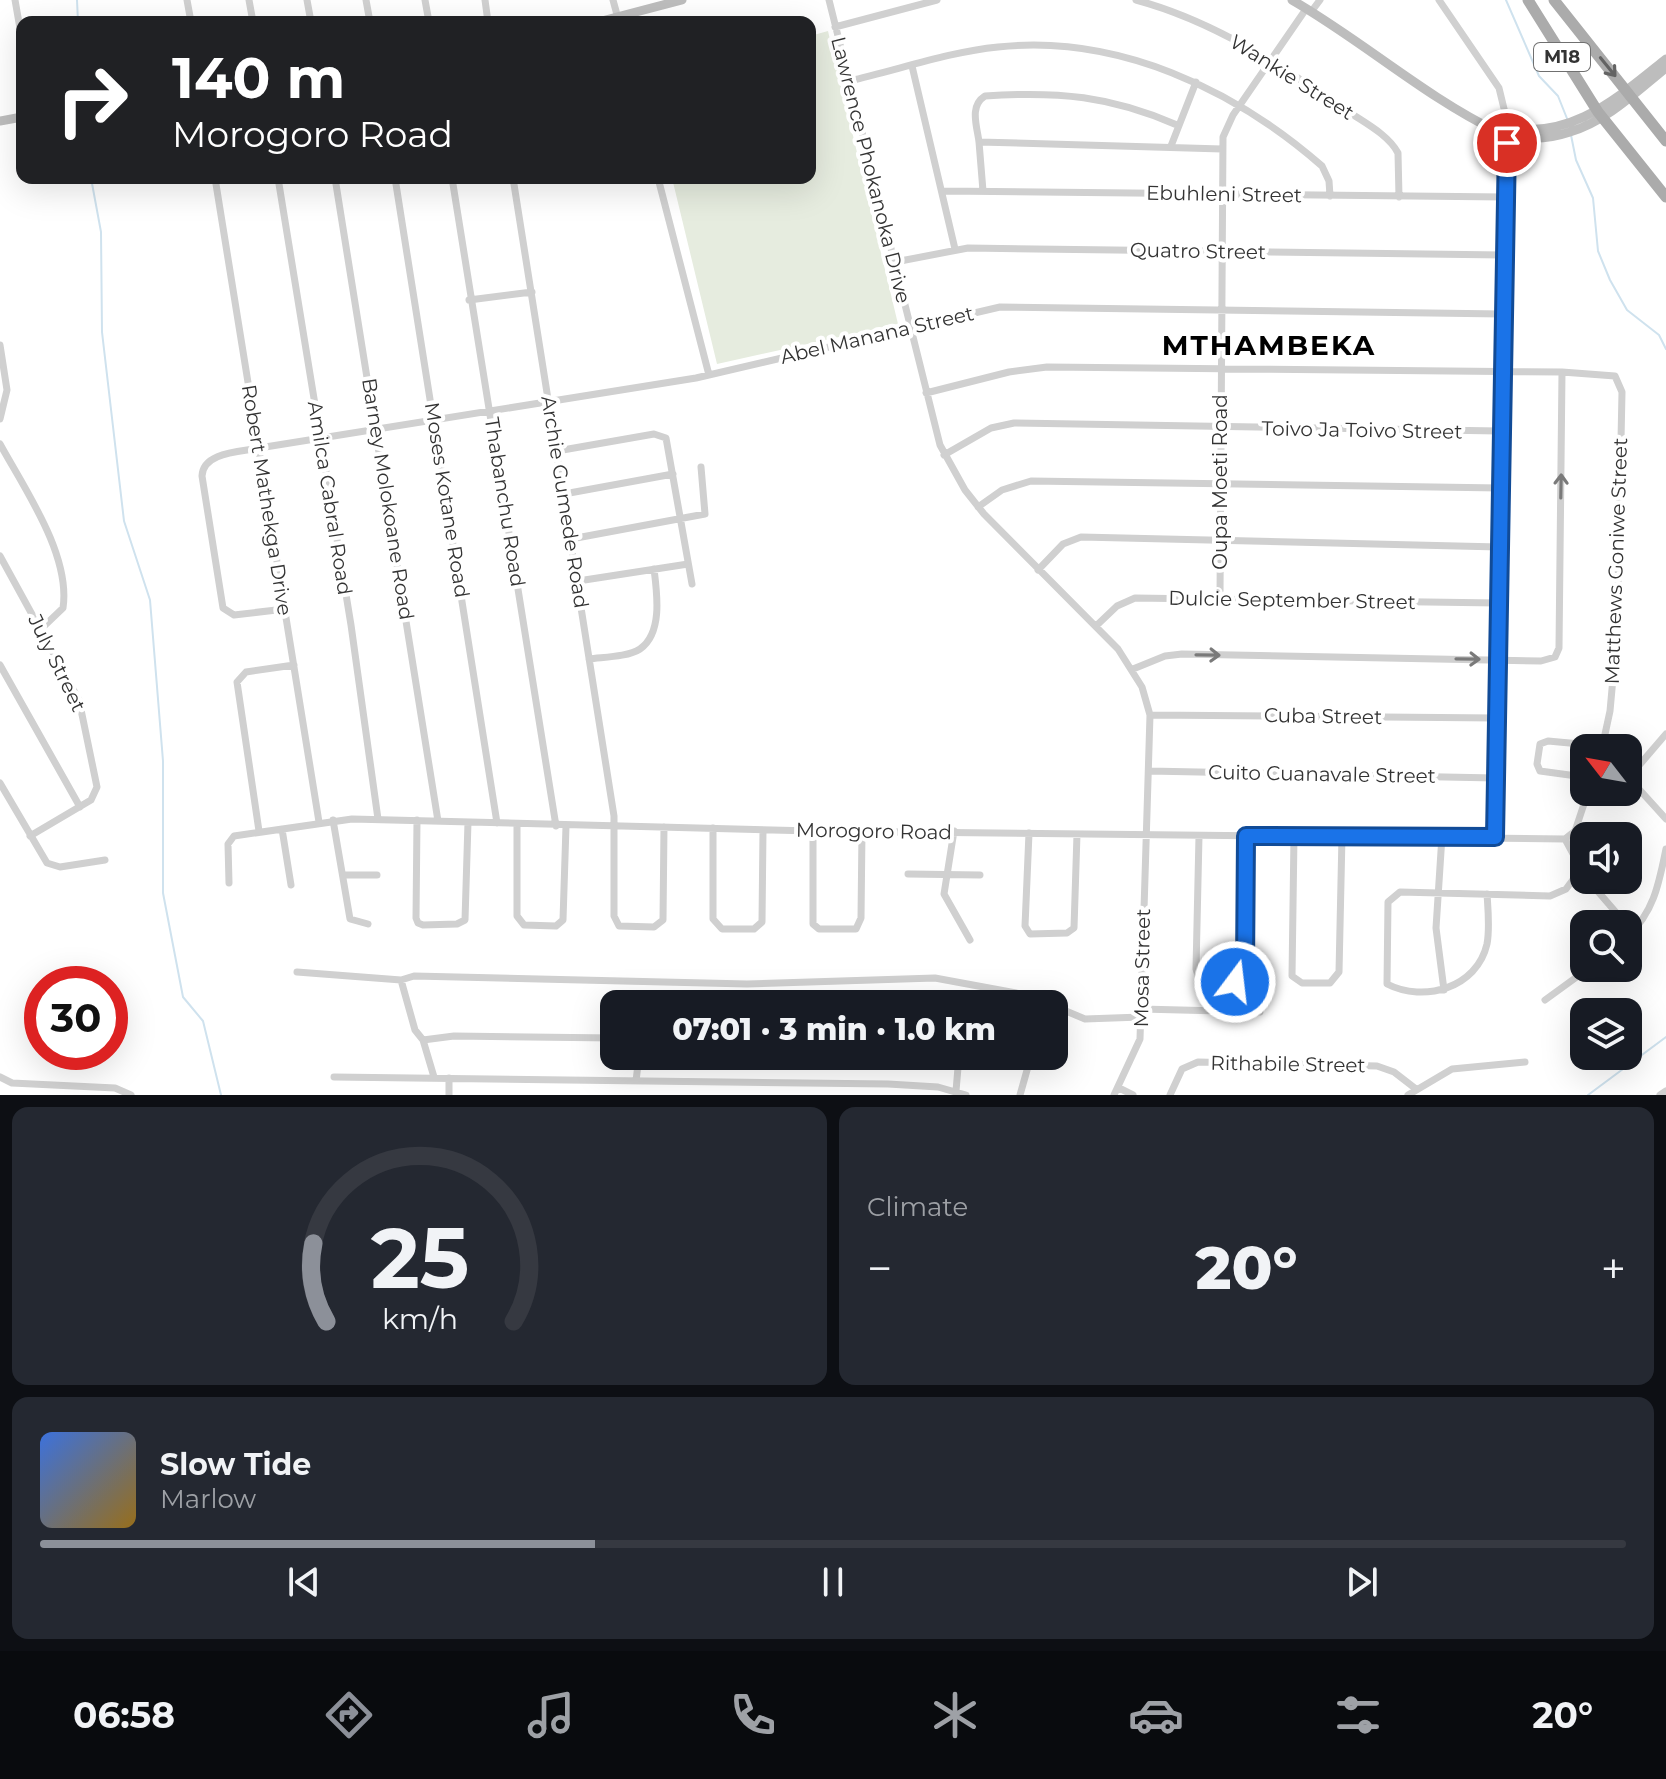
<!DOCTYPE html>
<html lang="en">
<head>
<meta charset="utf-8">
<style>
  :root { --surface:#171b24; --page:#242831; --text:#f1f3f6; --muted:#9ea1a6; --line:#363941; --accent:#8c9099 }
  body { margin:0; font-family:Montserrat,sans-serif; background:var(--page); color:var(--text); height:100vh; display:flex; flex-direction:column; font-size:30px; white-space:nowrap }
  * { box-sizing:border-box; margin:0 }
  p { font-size:26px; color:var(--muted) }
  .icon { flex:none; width:44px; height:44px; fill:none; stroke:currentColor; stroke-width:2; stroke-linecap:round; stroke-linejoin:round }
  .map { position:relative; height:1095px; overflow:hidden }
  .drawer { display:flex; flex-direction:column; gap:12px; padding:12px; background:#0d0f14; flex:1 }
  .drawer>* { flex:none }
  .hud { position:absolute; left:16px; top:16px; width:800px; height:168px; border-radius:16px; box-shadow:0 8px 32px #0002; background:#202124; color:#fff; overflow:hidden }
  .needle { width:52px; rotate:301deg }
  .fabs { position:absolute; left:1570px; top:734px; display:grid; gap:16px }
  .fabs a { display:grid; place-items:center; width:72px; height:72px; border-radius:16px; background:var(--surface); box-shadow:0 8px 32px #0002; font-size:40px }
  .speed { position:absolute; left:24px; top:966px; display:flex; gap:16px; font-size:40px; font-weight:700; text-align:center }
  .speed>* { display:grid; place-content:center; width:104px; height:104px; border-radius:50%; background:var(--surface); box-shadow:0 8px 32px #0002; line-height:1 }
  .speed .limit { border:12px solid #d22; background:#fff; color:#111 }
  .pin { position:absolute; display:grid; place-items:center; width:68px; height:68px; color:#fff; margin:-34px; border:4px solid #fff; border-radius:50%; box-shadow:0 2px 8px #0007 }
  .me { position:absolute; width:88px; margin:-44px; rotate:15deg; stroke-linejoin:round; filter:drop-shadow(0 0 6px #0008) }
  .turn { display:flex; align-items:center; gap:28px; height:168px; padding:0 24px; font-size:36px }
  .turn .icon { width:104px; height:104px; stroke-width:2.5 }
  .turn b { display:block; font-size:56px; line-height:68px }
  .big { font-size:60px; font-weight:800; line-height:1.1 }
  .drawer .card { flex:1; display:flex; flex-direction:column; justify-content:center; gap:12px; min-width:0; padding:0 28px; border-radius:16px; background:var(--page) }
  .drawer .dial { align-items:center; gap:0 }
  .dial svg { height:208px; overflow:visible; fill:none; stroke:var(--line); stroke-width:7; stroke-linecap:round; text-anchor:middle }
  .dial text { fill:var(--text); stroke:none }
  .song { display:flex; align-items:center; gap:24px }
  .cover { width:96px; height:96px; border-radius:12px; background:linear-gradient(135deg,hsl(220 70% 55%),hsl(40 70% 35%)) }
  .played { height:8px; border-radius:4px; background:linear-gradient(90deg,var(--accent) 35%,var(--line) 35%) }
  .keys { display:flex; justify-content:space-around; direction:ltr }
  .heat { display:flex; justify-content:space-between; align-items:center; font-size:44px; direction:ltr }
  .drawer .tiles { flex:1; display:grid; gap:12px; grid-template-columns:1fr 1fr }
  .card:last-child { grid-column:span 2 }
  .trip { position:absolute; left:600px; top:990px; width:468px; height:80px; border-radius:16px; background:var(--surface); box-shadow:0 8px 32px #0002; font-weight:800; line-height:80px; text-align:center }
  .tabs { display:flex; height:128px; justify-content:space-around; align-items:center; background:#090b0e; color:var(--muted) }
  .tabs .icon { width:56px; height:56px }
  .tabs .on { color:var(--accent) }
  .tabs b { font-size:36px; color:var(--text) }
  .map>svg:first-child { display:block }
  .pitch { fill:#e6ecdf }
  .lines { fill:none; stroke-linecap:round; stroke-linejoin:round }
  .stream { stroke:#cfe2ee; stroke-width:2 }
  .street { stroke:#d0d0d0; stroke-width:7 }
  .secondary { stroke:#bdbdbd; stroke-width:9 }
  .primary { stroke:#ababab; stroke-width:11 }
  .oneway { stroke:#636363 }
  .oneway2 { stroke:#7a7a7a }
  .route-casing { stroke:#114b97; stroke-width:20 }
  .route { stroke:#1a73e8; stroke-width:14 }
  .labels { text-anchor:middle; stroke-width:8; stroke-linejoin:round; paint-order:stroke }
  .shield { fill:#fff; stroke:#707070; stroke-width:2 }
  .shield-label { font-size:18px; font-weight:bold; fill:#333 }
  .street-label { font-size:20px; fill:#333; stroke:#fff }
  .district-label { font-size:28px; font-weight:bold; letter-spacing:2px; fill:#000; stroke:#fff }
</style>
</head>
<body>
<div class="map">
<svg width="1666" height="1095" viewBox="0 0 1666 1095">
  <rect width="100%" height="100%" fill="#fff"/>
  <!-- pitch -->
  <path class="pitch" d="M828 31 898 324 717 364 672 178H810V36Z"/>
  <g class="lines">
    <!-- stream -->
    <path class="stream" d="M77 0 78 22
      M1506 0 1539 76 1558 96 1568 121
      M1571 135 1576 160 1593 198 1598 251 1610 280 1627 310 1659 335 1666 349
      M91 178 101 232 102 332 124 521 150 600 163 761V893L183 997 203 1021 221 1095
      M1588 1095 1666 1037"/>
    <!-- street -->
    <path class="street" d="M15 0 22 40
      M187 0 191 22
      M249 0 253 22
      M307 0 311 22
      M366 0 370 22
      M425 0 429 22
      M485 0 488 22
      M613 0 619 22
      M829 0 940 445 965 490 984 514 1118 649 1142 687 1150 715 1140 1039 1114 1095
      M1136 0C1214 21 1280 65 1346 110 1363 122 1388 134 1398 153L1399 197
      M1439 0 1499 88 1507 121 1495 837
      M1311 12 1320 0
      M835 27 937 0
      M912 66 955 249
      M849 81C898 70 948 52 998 47 1117 34 1234 89 1322 166L1329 181 1330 196
      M979 142C977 126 969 106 985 96 1058 91 1111 96 1177 125
      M1171 146 1196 82
      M215 178 319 822
      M278 178 351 625 378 819
      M335 178 438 821
      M395 178 497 823
      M452 178 556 826
      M513 178 614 816V916L619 926 654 927 663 920 664 827
      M658 178 709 375
      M943 191 1504 197
      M983 191 979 142 1222 149
      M895 262 968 248 1503 255
      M469 300 532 292
      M0 345 7 390 0 419
      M926 393 1009 372 1047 367 1562 372 1615 376 1622 392 1617 634 1610 711 1602 748
      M0 444C24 488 71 555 63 608L41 629
      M557 451 654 434 666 438 692 584
      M944 455 991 428 1014 423 1499 431
      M564 494 673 474
      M978 507 1002 490 1031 481 1500 488
      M571 539 705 514 701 467
      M0 556 79 700 97 787 91 800 30 836
      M1038 570 1063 544 1081 537 1499 547
      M578 581 688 564
      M1220 597 1223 137 1233 115 1306 9
      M285 609 234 615 223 608 202 476C203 452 240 452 259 448L696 378 1000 307 1502 314
      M1096 626 1117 606 1135 598 1497 603
      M589 659C603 657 628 657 640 649 663 633 657 593 654 569
      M0 665 80 807
      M1133 669 1165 656 1182 654 1541 661 1555 657 1559 648 1562 372
      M1150 715 1496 718
      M1149 771 1495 778
      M1584 777 1540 771 1537 764 1540 744 1548 741 1602 746
      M1628 777 1666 819
      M1629 777 1666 734
      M0 783 47 863 60 867 105 860
      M333 820 350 919 368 924
      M417 820 416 918 418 923 423 925 457 924 465 920 468 822
      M517 825V916L524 925 556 926 563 920 566 826
      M713 828V919L722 929H754L762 922 763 830
      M282 829 291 885
      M259 831 237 682 246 672 294 665
      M813 831V924L819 929H856L861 918 862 831
      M954 831 944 894 970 940
      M1029 833 1025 926 1030 934 1067 933 1074 928 1077 834
      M1199 836 1196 969 1199 979C1210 985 1233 985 1243 977L1246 836
      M1294 836 1292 976 1302 983H1330L1339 972 1342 836
      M1442 836 1436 928 1444 990
      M1565 839 1575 831 1588 792
      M1565 839 1584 874
      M908 874 980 875
      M343 875H377
      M1588 880 1626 924
      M229 883 228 844 234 836 352 819 813 831 1565 839
      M1487 894C1488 910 1490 928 1487 944 1477 988 1424 1003 1387 984L1388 902 1400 892 1550 896 1566 889 1581 869
      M1628 936C1654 912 1659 883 1666 849
      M297 972 401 980 414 976 747 984 935 978 1027 995 1051 1004
      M401 980 415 1030 423 1040
      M1545 1000 1589 968
      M1054 1006 1085 1019 1141 1017
      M1141 1009 1260 1012
      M0 1077 12 1083 115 1088 131 1095
      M334 1077 888 1084 938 1087 966 1095
      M434 1077 423 1040 454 1036 614 1038
      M636 1081 639 1056
      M1119 1088 1133 1095
      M956 1091 959 1056
      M449 1095V1078
      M1020 1095 1031 1056
      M1170 1095 1182 1069 1198 1062 1377 1066 1394 1072 1416 1089
      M1408 1095 1452 1069 1525 1062
      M1660 1095 1666 1091"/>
    <!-- secondary -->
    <path class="secondary" d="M1292 0C1363 41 1424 96 1498 132 1518 142 1549 139 1570 132 1607 121 1636 92 1666 68
      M598 22 682 0
      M0 121 22 117
      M1499 126C1568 143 1616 99 1666 59"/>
    <!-- primary -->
    <path class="primary" d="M1528 0 1598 112 1666 197
      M1554 0 1666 141"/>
  </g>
  <!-- one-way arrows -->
  <defs><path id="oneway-shaft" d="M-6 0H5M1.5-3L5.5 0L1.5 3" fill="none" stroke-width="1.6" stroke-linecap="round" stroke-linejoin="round" transform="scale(2)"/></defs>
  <use class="oneway" href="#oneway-shaft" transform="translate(1608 67) rotate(51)"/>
  <g class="oneway2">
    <use href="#oneway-shaft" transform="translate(1561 486) rotate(-89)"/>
    <use href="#oneway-shaft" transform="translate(1208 655) rotate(1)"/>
    <use href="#oneway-shaft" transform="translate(1468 659) rotate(1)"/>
  </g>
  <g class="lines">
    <!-- route casing -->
    <g class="route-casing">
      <path id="route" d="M1235 982 1243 977 1245 968 1246 836 1495 837 1507 143"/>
    </g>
    <!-- route -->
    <use href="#route" class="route"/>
  </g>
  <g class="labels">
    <!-- shield labels -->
    <rect class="shield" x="1534" y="43" width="56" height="28" rx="6"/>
    <g class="shield-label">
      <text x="1562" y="63">M18</text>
    </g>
    <!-- street labels -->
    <g class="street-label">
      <text transform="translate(1292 77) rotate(32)" y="7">Wankie Street</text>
      <text transform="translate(871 170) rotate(76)" y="7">Lawrence Phokanoka Drive</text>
      <text transform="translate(1224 194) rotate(1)" y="7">Ebuhleni Street</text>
      <text transform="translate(1198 251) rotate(1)" y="7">Quatro Street</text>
      <text transform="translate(877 335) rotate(-13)" y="7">Abel Manana Street</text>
      <text transform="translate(1362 430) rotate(1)" y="7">Toivo Ja Toivo Street</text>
      <text transform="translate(1220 482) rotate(-90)" y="7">Oupa Moeti Road</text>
      <text transform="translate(330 498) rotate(81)" y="7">Amilca Cabral Road</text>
      <text transform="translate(388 499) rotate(81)" y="7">Barney Molokoane Road</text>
      <text transform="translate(267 500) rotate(81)" y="7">Robert Mathekga Drive</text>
      <text transform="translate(447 500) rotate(81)" y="7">Moses Kotane Road</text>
      <text transform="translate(505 502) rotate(81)" y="7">Thabanchu Road</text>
      <text transform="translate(565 502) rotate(81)" y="7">Archie Gumede Road</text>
      <text transform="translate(1616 561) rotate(-88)" y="7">Matthews Goniwe Street</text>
      <text transform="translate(1292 600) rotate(1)" y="7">Dulcie September Street</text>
      <text transform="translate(57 663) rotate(64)" y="7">July Street</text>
      <text transform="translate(1323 716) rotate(1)" y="7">Cuba Street</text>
      <text transform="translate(1322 774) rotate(1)" y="7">Cuito Cuanavale Street</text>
      <text transform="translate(874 831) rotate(1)" y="7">Morogoro Road</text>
      <text transform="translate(1142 968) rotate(-89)" y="7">Mosa Street</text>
      <text transform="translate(1288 1064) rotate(1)" y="7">Rithabile Street</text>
    </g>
    <!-- district labels -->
    <g class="district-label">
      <text x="1269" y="355">MTHAMBEKA</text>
    </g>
  </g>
</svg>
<div class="fabs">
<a><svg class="needle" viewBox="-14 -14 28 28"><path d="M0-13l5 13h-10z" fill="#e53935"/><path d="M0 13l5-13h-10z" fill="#9ea1a6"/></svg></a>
<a><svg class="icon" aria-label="sound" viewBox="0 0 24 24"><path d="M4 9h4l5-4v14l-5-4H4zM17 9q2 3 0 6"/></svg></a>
<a><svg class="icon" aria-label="search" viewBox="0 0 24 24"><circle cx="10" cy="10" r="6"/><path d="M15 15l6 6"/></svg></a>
<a><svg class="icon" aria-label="layers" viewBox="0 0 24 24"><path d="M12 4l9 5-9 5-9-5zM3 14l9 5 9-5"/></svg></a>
</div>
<div class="speed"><div class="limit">30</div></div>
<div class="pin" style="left:1507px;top:143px;background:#d93025"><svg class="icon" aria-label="arrive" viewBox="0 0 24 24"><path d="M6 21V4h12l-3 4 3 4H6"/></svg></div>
<svg class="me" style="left:1235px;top:982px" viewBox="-20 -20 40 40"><circle r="17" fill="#1a73e8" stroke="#fff" stroke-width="3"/><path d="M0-11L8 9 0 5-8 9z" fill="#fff"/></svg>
<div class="trip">07:01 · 3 min · 1.0 km</div>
<div class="hud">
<div class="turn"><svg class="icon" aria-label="right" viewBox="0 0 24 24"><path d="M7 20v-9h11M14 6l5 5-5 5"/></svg><div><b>140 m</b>Morogoro Road</div></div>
</div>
</div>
<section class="drawer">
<div class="tiles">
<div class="card dial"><svg viewBox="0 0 100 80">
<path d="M14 69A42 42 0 1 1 86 69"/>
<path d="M14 69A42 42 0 0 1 9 39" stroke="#8c9099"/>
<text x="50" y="56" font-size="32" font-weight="700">25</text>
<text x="50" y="72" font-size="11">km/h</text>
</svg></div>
<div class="card"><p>Climate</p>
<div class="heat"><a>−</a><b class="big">20°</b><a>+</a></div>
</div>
<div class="card">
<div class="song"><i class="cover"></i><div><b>Slow Tide</b><p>Marlow</p></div></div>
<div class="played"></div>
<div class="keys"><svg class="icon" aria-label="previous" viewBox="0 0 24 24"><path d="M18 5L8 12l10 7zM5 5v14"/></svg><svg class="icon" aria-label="pause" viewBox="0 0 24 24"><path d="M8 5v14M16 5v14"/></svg><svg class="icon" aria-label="next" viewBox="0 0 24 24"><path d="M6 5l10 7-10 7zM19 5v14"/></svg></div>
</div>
</div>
</section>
<nav class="tabs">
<b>06:58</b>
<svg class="icon on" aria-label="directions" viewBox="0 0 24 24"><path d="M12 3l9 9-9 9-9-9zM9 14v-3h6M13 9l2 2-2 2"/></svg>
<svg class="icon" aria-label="music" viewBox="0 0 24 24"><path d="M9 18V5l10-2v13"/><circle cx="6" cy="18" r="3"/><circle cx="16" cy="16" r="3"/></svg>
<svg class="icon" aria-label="phone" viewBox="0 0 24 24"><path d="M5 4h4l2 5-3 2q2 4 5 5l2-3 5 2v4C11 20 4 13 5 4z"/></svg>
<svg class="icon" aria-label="climate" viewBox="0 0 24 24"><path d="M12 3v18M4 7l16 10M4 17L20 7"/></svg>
<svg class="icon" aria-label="car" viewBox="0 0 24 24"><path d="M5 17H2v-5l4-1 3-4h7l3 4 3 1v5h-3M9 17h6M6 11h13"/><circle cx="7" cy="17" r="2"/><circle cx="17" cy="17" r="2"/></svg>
<svg class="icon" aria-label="filters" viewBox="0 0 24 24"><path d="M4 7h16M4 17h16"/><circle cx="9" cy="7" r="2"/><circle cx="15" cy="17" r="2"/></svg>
<b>20°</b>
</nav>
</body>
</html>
